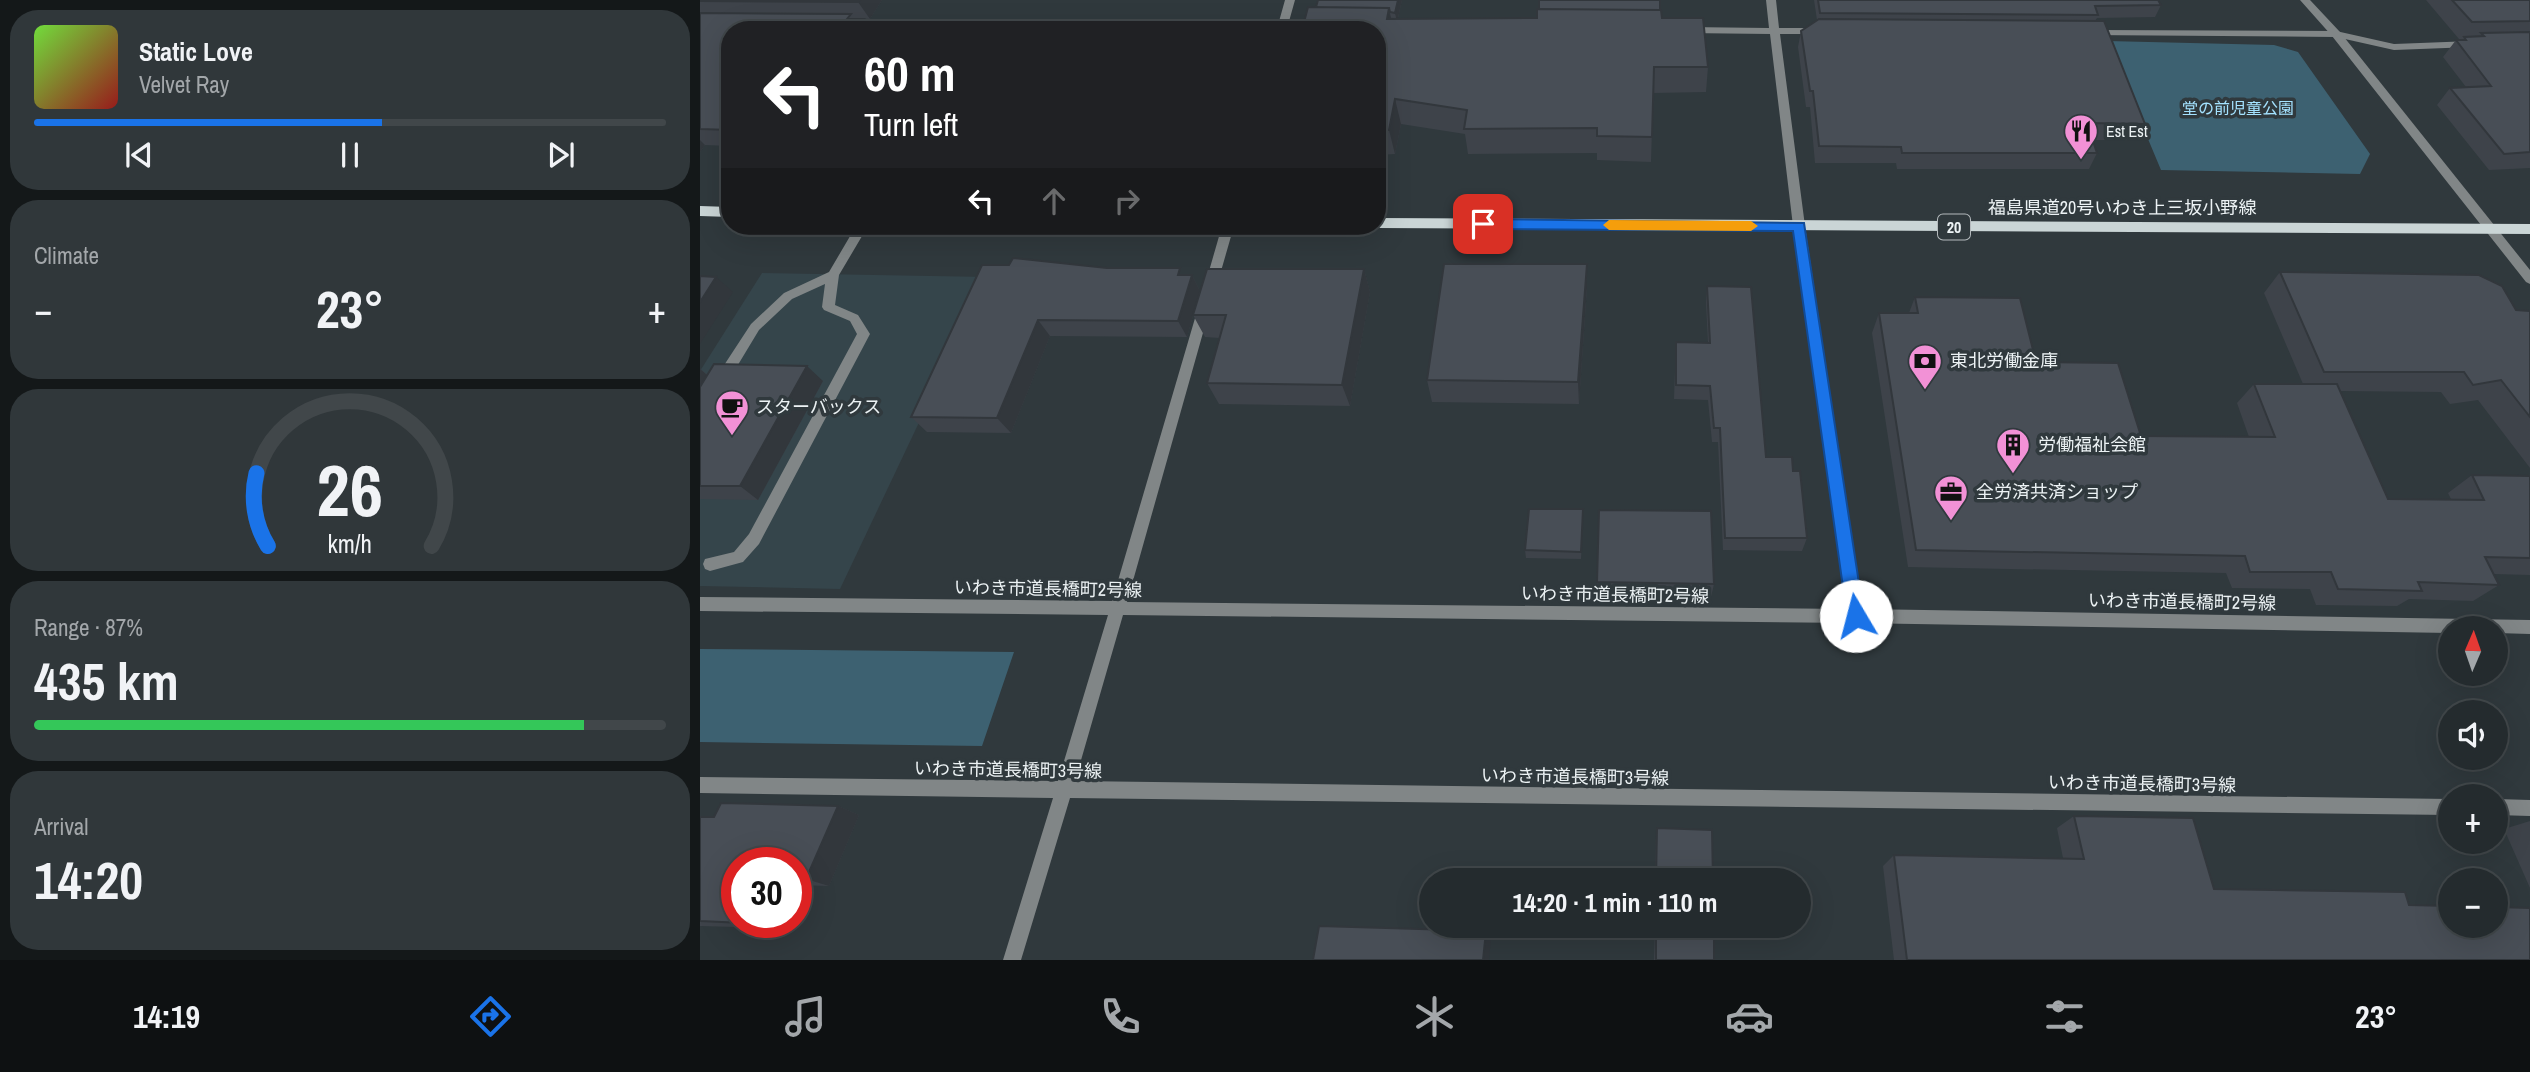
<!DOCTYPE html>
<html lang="en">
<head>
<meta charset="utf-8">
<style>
  :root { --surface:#242b2e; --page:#30373a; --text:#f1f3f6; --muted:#a3a7aa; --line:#41474a; --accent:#1a73e8 }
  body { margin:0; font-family:"Archivo Narrow","Noto Sans JP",sans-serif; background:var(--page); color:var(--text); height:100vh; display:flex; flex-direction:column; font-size:26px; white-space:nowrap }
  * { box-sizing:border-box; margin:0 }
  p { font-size:23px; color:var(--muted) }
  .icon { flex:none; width:38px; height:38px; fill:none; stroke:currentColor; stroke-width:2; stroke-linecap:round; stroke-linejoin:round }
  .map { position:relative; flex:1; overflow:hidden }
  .side { display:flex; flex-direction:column; gap:10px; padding:10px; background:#141819; width:700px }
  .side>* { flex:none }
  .hud { position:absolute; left:21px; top:21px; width:665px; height:214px; border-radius:28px; box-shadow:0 7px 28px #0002,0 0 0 2px var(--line); background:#202124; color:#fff; overflow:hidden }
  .needle { width:46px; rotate:2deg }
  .fabs { position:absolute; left:1738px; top:616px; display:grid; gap:14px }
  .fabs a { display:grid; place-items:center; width:70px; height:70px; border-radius:50%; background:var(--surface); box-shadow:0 7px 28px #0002,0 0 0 2px var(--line); font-size:35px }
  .speed { position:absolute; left:21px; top:847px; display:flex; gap:14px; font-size:35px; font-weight:700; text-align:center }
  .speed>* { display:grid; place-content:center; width:91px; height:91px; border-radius:50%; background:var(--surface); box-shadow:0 7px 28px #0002,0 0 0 2px var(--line); line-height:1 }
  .speed .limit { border:10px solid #d22; background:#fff; color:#111 }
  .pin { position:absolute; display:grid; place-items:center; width:60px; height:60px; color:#fff; margin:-30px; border-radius:14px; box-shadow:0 4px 10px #0006 }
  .me { position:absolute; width:77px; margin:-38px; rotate:352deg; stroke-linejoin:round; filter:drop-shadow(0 0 5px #0008) }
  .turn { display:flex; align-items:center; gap:24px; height:147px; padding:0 28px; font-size:32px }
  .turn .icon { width:91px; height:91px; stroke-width:2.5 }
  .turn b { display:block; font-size:49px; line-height:60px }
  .lanes { display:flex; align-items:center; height:66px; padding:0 28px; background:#0003; justify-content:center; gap:35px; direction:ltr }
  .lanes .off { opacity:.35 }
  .big { font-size:52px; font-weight:800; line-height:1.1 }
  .side .widget { flex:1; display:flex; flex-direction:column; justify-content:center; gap:10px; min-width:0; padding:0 24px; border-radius:28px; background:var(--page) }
  .side .dial { align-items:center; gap:0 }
  .dial svg { height:182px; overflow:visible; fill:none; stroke:var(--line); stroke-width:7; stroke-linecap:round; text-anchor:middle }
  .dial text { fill:var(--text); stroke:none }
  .song { display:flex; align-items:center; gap:21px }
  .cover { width:84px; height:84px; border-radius:10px; background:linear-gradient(135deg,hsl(100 70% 55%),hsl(0 70% 35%)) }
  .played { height:7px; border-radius:4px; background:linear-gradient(90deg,var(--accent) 55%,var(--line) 55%) }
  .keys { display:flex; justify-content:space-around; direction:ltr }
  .heat { display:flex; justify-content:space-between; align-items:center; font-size:38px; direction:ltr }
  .charge { height:10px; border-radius:5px; background:linear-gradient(90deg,#34c759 87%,var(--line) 0) }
  .trip { position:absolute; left:719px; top:868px; width:392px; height:70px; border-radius:35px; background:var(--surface); box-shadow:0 7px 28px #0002,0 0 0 2px var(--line); font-weight:800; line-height:70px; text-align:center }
  .dock { display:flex; height:112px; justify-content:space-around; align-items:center; background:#0e1112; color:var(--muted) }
  .dock .icon { width:49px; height:49px }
  .dock .selected { color:var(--accent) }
  .dock b { font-size:32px; color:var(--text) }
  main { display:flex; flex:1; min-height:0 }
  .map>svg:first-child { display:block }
  .built { fill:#35454b }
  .green { fill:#3d6171 }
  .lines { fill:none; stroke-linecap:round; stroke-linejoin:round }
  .service { fill:#818687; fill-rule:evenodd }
  .minor { fill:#818687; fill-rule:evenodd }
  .tertiary { fill:#818687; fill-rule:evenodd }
  .primary { fill:#cad5d6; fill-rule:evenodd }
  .wall { fill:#3e434a }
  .shaded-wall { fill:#32373c }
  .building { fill:#484e56; stroke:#32373c; stroke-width:2 }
  .route { fill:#1a73e8; stroke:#114b97; stroke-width:2 }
  .slow { fill:#f59e0b }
  .labels { text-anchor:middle; stroke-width:7; stroke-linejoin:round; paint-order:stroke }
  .far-park-label { font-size:16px; fill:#a4e2ff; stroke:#30393d }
  .far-poi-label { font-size:16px; fill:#ecf2f4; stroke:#30393d; text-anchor:start }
  .shield { fill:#30393d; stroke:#b4babd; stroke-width:2 }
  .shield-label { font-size:16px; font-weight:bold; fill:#ecf2f4 }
  .street-label { font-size:18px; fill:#ecf2f4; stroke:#30393d }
  .poi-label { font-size:18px; fill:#ecf2f4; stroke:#30393d; text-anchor:start }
</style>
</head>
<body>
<main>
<section class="side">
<div class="widget">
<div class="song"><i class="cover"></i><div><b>Static Love</b><p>Velvet Ray</p></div></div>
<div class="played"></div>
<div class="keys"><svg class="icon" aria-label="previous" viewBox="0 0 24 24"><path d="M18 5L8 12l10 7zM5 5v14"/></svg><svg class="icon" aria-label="pause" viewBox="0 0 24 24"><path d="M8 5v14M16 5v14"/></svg><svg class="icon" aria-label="next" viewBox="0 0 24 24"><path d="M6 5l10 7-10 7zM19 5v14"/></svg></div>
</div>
<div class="widget"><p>Climate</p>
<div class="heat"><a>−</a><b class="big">23°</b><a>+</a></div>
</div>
<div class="widget dial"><svg viewBox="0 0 100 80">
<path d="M14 69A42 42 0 1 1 86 69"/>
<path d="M14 69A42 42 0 0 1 9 37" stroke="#1a73e8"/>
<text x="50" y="56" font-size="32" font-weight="700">26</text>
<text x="50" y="72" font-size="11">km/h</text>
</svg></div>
<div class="widget"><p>Range · 87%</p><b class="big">435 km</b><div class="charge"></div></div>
<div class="widget"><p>Arrival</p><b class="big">14:20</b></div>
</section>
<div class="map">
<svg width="1830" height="960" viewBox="0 0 1830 960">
  <rect width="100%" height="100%" fill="#30393d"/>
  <!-- built -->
  <path class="built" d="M62 273 288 277 140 589 0 586V371Z"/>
  <!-- green -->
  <path class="green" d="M1407 41 1574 45 1598 52 1670 154 1660 174 1461 170Z
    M0 649 314 652 282 746 0 742Z"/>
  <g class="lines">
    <!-- service -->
    <path class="service" d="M156 226H168L139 275 135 305 158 315 170 334 59 544 43 562 10 571 5 569 3 564 5 559 34 552 49 534 157 334 150 321 124 310 122 307 125 284 92 299 59 330 27 383 22 384 15 379 51 324 84 293 129 272Z"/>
    <!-- minor -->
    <path class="minor" d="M585 0H595L588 25H622L626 26V30L148 27 143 24 148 21 578 25Z
      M1066 0H1076L1079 28H1119L1124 31 1119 34H1080L1105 226 1162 609 1830 620V634L1796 633V628H1750V633L1155 623 423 615 375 781 1750 799V815L370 798 321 960H303L353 798 0 793V777L358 781 408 615 0 611V597L412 601 498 308 504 303 510 308 427 602 1146 609 1093 226 1070 34 985 33 980 30 985 27 1069 28Z
      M1391 30 1636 31 1694 44 1772 41 1777 44 1772 47 1694 50 1636 37 1387 35V31Z
      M522 226H534L517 285 511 290 505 285Z
      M1796 799 1830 800V816L1796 815Z"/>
    <!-- tertiary -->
    <path class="tertiary" d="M1600 0H1610L1640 32 1830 270V284L1826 282 1632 36Z"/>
    <!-- primary -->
    <path class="primary" d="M0 206 30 207V217L0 216Z
      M677 218 1830 224V234L677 228 671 226H677Z"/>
  </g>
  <!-- wall -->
  <path class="wall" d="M0 0H182L170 19 154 18 164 19 168 25 30 30V146L5 145 0 152Z
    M618 0H702L698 18H837L960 10 962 18 1008 67 1006 92 953 93 951 162 897 160V153L768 154 765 134 701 124 695 154 677 155V30L616 7Z
    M1114 0H1458L1461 5 1455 17 1397 18 1395 21 1445 124 1436 140H1392L1397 153 1389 169H1197L1196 163H1115L1110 107H1106L1098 47 1101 31 1117 20Z
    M1726 0H1830V168L1789 170 1737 105 1750 88 1766 87 1743 57 1756 40H1761L1762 39H1759Z
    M887 264V287L879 404 732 402 727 380Z
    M407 268 492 275 500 291 487 337 350 336 311 433 227 432 211 417Z
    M664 269 670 292 650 406 519 404 507 383 520 338 505 337 493 315Z
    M1580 272 1816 310 1830 311V468L1778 400 1750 404 1741 392 1640 391 1688 499H1751L1748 493 1772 475 1830 476V575L1794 574 1799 585 1773 601 1709 599 1697 606 1616 605 1610 589 1532 588 1526 573 1208 567 1172 333 1179 313H1209L1215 297 1336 362 1441 436 1549 437 1537 403 1554 384H1603L1564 293Z
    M1007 286 1066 457 1093 471 1107 538 1102 551 1023 550 1018 442H1012L1008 400 974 399 976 342 1008 343 1006 302Z
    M0 369 8 375 123 381 58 500 0 499Z
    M883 516 881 559 826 558 825 550Z
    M897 582 1014 584 1011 597 898 595Z
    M138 806 159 815 129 886 96 885V863H37L71 922 69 928 0 926V817H14Z
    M1374 816 1514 889 1709 905 1830 960H1194L1183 866 1194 855 1363 858 1357 828Z
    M1830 821V888L1804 829Z
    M957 828 1013 880H955L956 836Z
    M955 926H1014V960H954Z"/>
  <!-- shaded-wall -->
  <path class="shaded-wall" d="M160 0H182L170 19 158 2Z
    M698 0H702L697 22 695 13Z
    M689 8 694 33 687 19Z
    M695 99 701 124 695 154 689 130Z
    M0 140 5 145 0 152Z
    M887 264V287L879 404 878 382Z
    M664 269 670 292 650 406 642 385Z
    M492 275 500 291 487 337 478 321Z
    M16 277 33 292 0 344V302Z
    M338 320 350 336 311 433 297 418Z
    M107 366 123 381 58 500 40 486Z
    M0 369 12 379 0 397Z
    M138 806 159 815 129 886 106 879Z
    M44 922H71L69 928Z
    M786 931 791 938 789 960H783Z"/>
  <!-- building -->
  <path class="building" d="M0 0H160L158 2 0 1Z
    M618 0H698L695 13 690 12 689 8 616 7Z
    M839 0H960V10L839 9Z
    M1118 0H1458L1461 5 1395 6 1398 15 1120 13Z
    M1752 0H1830V21L1772 22Z
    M608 7 689 8 687 19 837 18V9L961 10 962 18H1003L1008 67H954L952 137 897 136V128L764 129 767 110 695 99 689 130H677V30H602Z
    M0 13 151 14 147 19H164L160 25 313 26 312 30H30V130L0 129Z
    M1119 19 1404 21 1445 124 1387 123 1397 153H1202L1201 147 1119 146 1113 91H1110L1101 31Z
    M1830 32V152L1804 154 1750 88 1791 86 1756 40H1766L1764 37 1784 36 1781 33Z
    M313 258 407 268H480L478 275H492L478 321 338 320 297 418 211 417 282 265H309Z
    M744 264H887L878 382 727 380Z
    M507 269H664L642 385 507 383 526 315H493Z
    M1580 272 1779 275 1802 286 1816 310 1830 311V417L1801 380 1773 385 1764 372H1624Z
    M0 276 16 277 0 302Z
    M1007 286 1051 287 1066 457H1092L1093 471H1100L1107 538H1025L1020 428H1014L1010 386 976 385V342L1010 343Z
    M1215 297 1320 298 1336 362 1418 363 1441 436 1575 437 1554 384H1637L1688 499 1784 500 1772 475 1830 476V558L1785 557 1799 585 1718 582 1722 591 1638 589 1631 572H1550L1545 556 1216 550 1179 313H1218Z
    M14 364 107 366 40 486H0V387Z
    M829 509H883L881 552 825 550Z
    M899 510 1011 511 1014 584 897 582Z
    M21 803 138 806 106 879H96V863H37V922L44 923 0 921V817H14Z
    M1374 816 1493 818 1514 889 1705 892 1709 905 1750 906V926H1796V907L1830 908V960H1207L1194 855 1384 859Z
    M957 828 1012 830 1013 880H956Z
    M619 926 786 931 783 960H613Z
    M956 926H1014V960H956Z"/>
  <!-- route -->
  <path class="route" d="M783 219 1104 223 1164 616 1162 622 1156 624 1149 622 1147 616 1093 231 783 229 776 224Z"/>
  <!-- slow -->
  <path class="slow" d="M909 220 1051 221 1058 226 1051 231 909 230 903 225Z"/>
  <!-- icons -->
  <defs>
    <g id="restaurant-pin" transform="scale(1.75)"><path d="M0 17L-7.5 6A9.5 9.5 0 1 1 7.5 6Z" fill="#f291d6" stroke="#30393d"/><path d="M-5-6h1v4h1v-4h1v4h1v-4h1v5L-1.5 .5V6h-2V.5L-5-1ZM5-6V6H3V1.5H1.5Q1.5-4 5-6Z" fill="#111"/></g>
    <g id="bank-pin" transform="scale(1.75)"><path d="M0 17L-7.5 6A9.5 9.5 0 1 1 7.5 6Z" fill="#f291d6" stroke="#30393d"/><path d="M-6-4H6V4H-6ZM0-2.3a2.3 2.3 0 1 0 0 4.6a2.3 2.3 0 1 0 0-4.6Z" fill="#111"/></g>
    <g id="cafe-pin" transform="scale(1.75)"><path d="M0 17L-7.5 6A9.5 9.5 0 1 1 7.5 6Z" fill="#f291d6" stroke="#30393d"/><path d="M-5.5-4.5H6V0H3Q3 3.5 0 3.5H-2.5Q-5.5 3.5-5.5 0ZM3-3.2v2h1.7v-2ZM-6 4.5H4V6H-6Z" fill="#111"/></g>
    <g id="building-pin" transform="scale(1.75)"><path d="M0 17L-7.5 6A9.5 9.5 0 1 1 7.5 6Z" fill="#f291d6" stroke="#30393d"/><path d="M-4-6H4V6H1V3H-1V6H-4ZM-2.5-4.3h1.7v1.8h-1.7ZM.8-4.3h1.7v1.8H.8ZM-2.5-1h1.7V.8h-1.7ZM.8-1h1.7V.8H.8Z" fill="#111"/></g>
    <g id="office-pin" transform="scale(1.75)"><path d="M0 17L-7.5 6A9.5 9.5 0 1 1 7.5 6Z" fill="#f291d6" stroke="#30393d"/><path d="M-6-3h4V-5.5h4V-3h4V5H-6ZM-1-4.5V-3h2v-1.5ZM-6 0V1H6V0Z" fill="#111"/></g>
  </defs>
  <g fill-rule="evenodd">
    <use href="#restaurant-pin" x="1381" y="131"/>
    <use href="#bank-pin" x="1225" y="361"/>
    <use href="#cafe-pin" x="32" y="407"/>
    <use href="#building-pin" x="1313" y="445"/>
    <use href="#office-pin" x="1251" y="492"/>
  </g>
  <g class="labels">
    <!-- far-park labels -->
    <g class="far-park-label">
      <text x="1538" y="114">堂の前児童公園</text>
    </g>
    <!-- far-poi labels -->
    <g class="far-poi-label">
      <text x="1406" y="137">Est Est</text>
    </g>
    <!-- shield labels -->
    <rect class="shield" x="1238" y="214.5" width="32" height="25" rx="5"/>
    <g class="shield-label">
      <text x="1254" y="233">20</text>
    </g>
    <!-- street labels -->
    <g class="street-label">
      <text x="1422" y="214">福島県道20号いわき上三坂小野線</text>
      <text transform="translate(348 589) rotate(1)" y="6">いわき市道長橋町2号線</text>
      <text transform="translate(915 595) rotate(1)" y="6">いわき市道長橋町2号線</text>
      <text transform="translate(1482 602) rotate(1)" y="6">いわき市道長橋町2号線</text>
      <text transform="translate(308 770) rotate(1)" y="6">いわき市道長橋町3号線</text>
      <text transform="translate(875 777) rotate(1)" y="6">いわき市道長橋町3号線</text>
      <text transform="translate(1442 784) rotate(1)" y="6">いわき市道長橋町3号線</text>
    </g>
    <!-- poi labels -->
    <g class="poi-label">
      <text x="1250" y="367">東北労働金庫</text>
      <text x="56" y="413">スターバックス</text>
      <text x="1338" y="451">労働福祉会館</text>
      <text x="1276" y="498">全労済共済ショップ</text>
    </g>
  </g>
</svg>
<div class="fabs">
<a><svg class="needle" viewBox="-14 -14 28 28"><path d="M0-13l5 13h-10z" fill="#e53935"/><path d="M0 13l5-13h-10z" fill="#a3a7aa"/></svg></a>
<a><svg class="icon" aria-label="sound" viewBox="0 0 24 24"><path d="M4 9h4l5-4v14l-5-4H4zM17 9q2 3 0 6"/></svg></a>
<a>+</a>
<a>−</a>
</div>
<div class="speed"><div class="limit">30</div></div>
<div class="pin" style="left:783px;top:224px;background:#d93025"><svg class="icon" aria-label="arrive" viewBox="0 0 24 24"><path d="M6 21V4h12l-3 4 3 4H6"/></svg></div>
<svg class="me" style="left:1156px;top:616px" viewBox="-20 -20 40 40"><circle r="19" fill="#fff"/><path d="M0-13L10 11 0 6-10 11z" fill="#1a73e8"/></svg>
<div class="trip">14:20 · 1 min · 110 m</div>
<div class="hud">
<div class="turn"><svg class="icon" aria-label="left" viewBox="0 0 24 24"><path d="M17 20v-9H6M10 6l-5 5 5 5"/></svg><div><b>60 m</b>Turn left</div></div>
<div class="lanes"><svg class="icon" aria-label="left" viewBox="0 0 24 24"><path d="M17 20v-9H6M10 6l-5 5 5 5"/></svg><svg class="icon off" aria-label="ahead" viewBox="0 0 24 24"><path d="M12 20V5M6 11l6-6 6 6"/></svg><svg class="icon off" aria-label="right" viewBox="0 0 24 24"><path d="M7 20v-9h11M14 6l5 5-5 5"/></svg></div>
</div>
</div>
</main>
<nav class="dock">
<b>14:19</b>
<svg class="icon selected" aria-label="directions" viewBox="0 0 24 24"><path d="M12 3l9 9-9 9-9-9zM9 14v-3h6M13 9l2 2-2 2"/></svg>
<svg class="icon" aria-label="music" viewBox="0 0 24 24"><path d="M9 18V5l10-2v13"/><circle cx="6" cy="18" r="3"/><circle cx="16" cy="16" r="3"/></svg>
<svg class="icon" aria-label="phone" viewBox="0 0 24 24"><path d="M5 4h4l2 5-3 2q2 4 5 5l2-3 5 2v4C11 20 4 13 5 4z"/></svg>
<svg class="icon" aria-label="climate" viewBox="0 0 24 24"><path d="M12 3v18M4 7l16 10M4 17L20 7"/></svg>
<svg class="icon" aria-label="car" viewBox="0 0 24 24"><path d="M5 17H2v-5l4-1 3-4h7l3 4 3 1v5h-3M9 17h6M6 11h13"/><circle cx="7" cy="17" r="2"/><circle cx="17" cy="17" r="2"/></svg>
<svg class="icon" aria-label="filters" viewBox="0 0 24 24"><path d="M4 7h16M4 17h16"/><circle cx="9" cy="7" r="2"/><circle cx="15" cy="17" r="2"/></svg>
<b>23°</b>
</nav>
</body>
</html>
